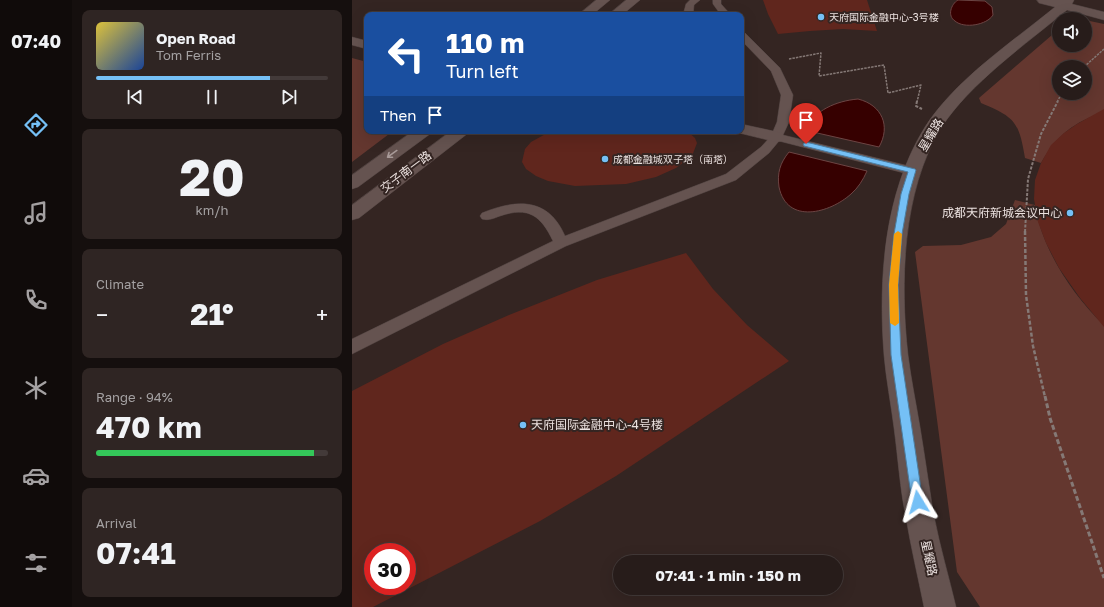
<!DOCTYPE html>
<html lang="en">
<head>
<meta charset="utf-8">
<style>
  :root { --surface:#271c1a; --page:#2f2523; --text:#f1f3f6; --muted:#a4a1a2; --line:#433a39; --accent:#75c0f6 }
  body { margin:0; font-family:"Golos Text","Noto Sans SC",sans-serif; background:var(--page); color:var(--text); height:100vh; display:flex; flex-direction:column; font-size:15px; white-space:nowrap }
  * { box-sizing:border-box; margin:0 }
  p { font-size:13px; color:var(--muted) }
  .icon { flex:none; width:22px; height:22px; fill:none; stroke:currentColor; stroke-width:2; stroke-linecap:round; stroke-linejoin:round }
  .map { position:relative; flex:1; overflow:hidden }
  .panel { display:flex; flex-direction:column; gap:10px; padding:10px; background:#150f0e; width:280px }
  .panel>* { flex:none }
  .banner { position:absolute; left:12px; top:12px; width:380px; height:122px; border-radius:8px; box-shadow:0 4px 16px #0002,0 0 0 1px var(--line); background:#1a4fa0; color:#fff; overflow:hidden }
  .controls { position:absolute; left:700px; top:12px; display:grid; gap:8px }
  .controls a { display:grid; place-items:center; width:40px; height:40px; border-radius:50%; background:var(--surface); box-shadow:0 4px 16px #0002,0 0 0 1px var(--line); font-size:20px }
  .speed { position:absolute; left:12px; top:543px; display:flex; gap:8px; font-size:20px; font-weight:700; text-align:center }
  .speed>* { display:grid; place-content:center; width:52px; height:52px; border-radius:50%; background:var(--surface); box-shadow:0 4px 16px #0002,0 0 0 1px var(--line); line-height:1 }
  .speed .limit { border:6px solid #d22; background:#fff; color:#111 }
  .pin { position:absolute; display:grid; place-items:center; width:34px; height:34px; color:#fff; margin:-41px -17px; border-radius:50% 50% 50% 0; rotate:-45deg; box-shadow:0 0 4px #0007 }
  .pin .icon { rotate:45deg }
  .me { position:absolute; width:44px; margin:-22px; rotate:352deg; stroke-linejoin:round; filter:drop-shadow(0 0 3px #0008) }
  .turn { display:flex; align-items:center; gap:14px; height:84px; padding:0 16px; font-size:18px }
  .turn .icon { width:52px; height:52px; stroke-width:2.5 }
  .turn b { display:block; font-size:28px; line-height:34px }
  .then { display:flex; align-items:center; height:38px; padding:0 16px; background:#0003; gap:8px; font-size:15px }
  .big { font-size:30px; font-weight:700; line-height:1.1 }
  .panel .card { flex:1; display:flex; flex-direction:column; justify-content:center; gap:6px; min-width:0; padding:0 14px; border-radius:8px; background:var(--page) }
  .panel .dial { align-items:center; gap:0 }
  .dial b { font-size:52px; line-height:1 }
  .song { display:flex; align-items:center; gap:12px }
  .cover { width:48px; height:48px; border-radius:6px; background:linear-gradient(135deg,hsl(50 70% 55%),hsl(220 70% 35%)) }
  .played { height:4px; border-radius:2px; background:linear-gradient(90deg,var(--accent) 75%,var(--line) 75%) }
  .keys { display:flex; justify-content:space-around; direction:ltr }
  .heat { display:flex; justify-content:space-between; align-items:center; font-size:22px; direction:ltr }
  .charge { height:6px; border-radius:3px; background:linear-gradient(90deg,#34c759 94%,var(--line) 0) }
  .trip { position:absolute; left:261px; top:555px; width:230px; height:40px; border-radius:20px; background:var(--surface); box-shadow:0 4px 16px #0002,0 0 0 1px var(--line); font-weight:700; line-height:40px; text-align:center }
  main { display:flex; flex:1; min-height:0 }
  .dock { display:flex; flex-direction:column; width:72px; justify-content:space-around; align-items:center; background:#100b0a; color:var(--muted) }
  .dock .icon { width:28px; height:28px }
  .dock .on { color:var(--accent) }
  .dock b { font-size:18px; color:var(--text) }
  .map>svg:first-child { display:block }
  .green { fill:#64372f; fill-rule:evenodd }
  .water { fill:#360000; stroke:#6c4443 }
  .building { fill:#60261d; fill-rule:evenodd }
  .lines { fill:none; stroke-linecap:round; stroke-linejoin:round }
  .lane-casing { stroke:#4d403e; stroke-width:1 }
  .street-casing { stroke:#4d403e; stroke-width:1 }
  .secondary-casing { stroke:#4d403e; stroke-width:1 }
  .path-far3 { stroke:#857976; stroke-width:1.5; stroke-dasharray:2.5 1; stroke-linecap:butt }
  .path-far2 { stroke:#857976; stroke-width:2; stroke-dasharray:3 1.5; stroke-linecap:butt }
  .path-far1 { stroke:#857976; stroke-width:2.5; stroke-dasharray:4 2; stroke-linecap:butt }
  .path { stroke:#857976; stroke-width:3; stroke-dasharray:5 2.5; stroke-linecap:butt }
  .lane { fill:#655350; fill-rule:evenodd }
  .street { fill:#655350; fill-rule:evenodd }
  .secondary { fill:#655350; fill-rule:evenodd }
  .oneway { stroke:#a89a98 }
  .route { fill:#75c0f6; stroke:#4c7da0 }
  .slow { fill:#f59e0b }
  .poi-dot { fill:#75c0f6; stroke:#342522; stroke-width:1.5 }
  .labels { text-anchor:middle; stroke-width:4; stroke-linejoin:round; paint-order:stroke }
  .far-poi-label { font-size:10px; fill:#ebe1df; stroke:#342522; text-anchor:start }
  .street-label { font-size:12px; fill:#ebe1df; stroke:#342522 }
  .poi-label { font-size:12px; fill:#ebe1df; stroke:#342522; text-anchor:end }
</style>
</head>
<body>
<main>
<nav class="dock">
<b>07:40</b>
<svg class="icon on" aria-label="directions" viewBox="0 0 24 24"><path d="M12 3l9 9-9 9-9-9zM9 14v-3h6M13 9l2 2-2 2"/></svg>
<svg class="icon" aria-label="music" viewBox="0 0 24 24"><path d="M9 18V5l10-2v13"/><circle cx="6" cy="18" r="3"/><circle cx="16" cy="16" r="3"/></svg>
<svg class="icon" aria-label="phone" viewBox="0 0 24 24"><path d="M5 4h4l2 5-3 2q2 4 5 5l2-3 5 2v4C11 20 4 13 5 4z"/></svg>
<svg class="icon" aria-label="climate" viewBox="0 0 24 24"><path d="M12 3v18M4 7l16 10M4 17L20 7"/></svg>
<svg class="icon" aria-label="car" viewBox="0 0 24 24"><path d="M5 17H2v-5l4-1 3-4h7l3 4 3 1v5h-3M9 17h6M6 11h13"/><circle cx="7" cy="17" r="2"/><circle cx="17" cy="17" r="2"/></svg>
<svg class="icon" aria-label="filters" viewBox="0 0 24 24"><path d="M4 7h16M4 17h16"/><circle cx="9" cy="7" r="2"/><circle cx="15" cy="17" r="2"/></svg>
</nav>
<section class="panel">
<div class="card">
<div class="song"><i class="cover"></i><div><b>Open Road</b><p>Tom Ferris</p></div></div>
<div class="played"></div>
<div class="keys"><svg class="icon" aria-label="previous" viewBox="0 0 24 24"><path d="M18 5L8 12l10 7zM5 5v14"/></svg><svg class="icon" aria-label="pause" viewBox="0 0 24 24"><path d="M8 5v14M16 5v14"/></svg><svg class="icon" aria-label="next" viewBox="0 0 24 24"><path d="M6 5l10 7-10 7zM19 5v14"/></svg></div>
</div>
<div class="card dial"><b>20</b><p>km/h</p></div>
<div class="card"><p>Climate</p>
<div class="heat"><a>−</a><b class="big">21°</b><a>+</a></div>
</div>
<div class="card"><p>Range · 94%</p><b class="big">470 km</b><div class="charge"></div></div>
<div class="card"><p>Arrival</p><b class="big">07:41</b></div>
</section>
<div class="map">
<svg width="752" height="607" viewBox="0 0 752 607">
  <rect width="100%" height="100%" fill="#342522"/>
  <!-- green -->
  <path class="green" d="M733 20 752 24V112C722 122 705 135 689 163L673 158C667 122 663 117 629 103L627 98 707 29V45H733ZM707 67H733V93H707Z
    M0 58 15 62V131H41L0 162Z
    M663 200 683 205C690 249 720 295 752 325V607H628L605 572 563 252 571 246 609 245 639 237 654 224Z"/>
  <!-- water -->
  <path class="water" d="M606 0 633 1 640 7 641 15C635 25 612 29 603 21 595 16 599 4 606 0Z
    M506 99C530 105 539 126 527 147L452 130C463 110 484 101 506 99Z
    M437 152 515 171C511 180 506 188 499 194 478 213 435 225 427 187 425 173 428 163 437 152Z"/>
  <!-- building -->
  <path class="building" d="M411 0H515L525 31 491 29 458 31 426 34 416 14Z
    M752 109V327L728 298 707 268 694 243 686 222 682 199 683 180 689 163 699 145 712 133 725 124Z
    M199 131H335L343 138 345 143 340 156 324 168 304 177 274 184 223 186 196 181 184 176 174 169 170 162 173 149 179 142Z
    M334 253 361 289 395 325 437 361 264 476 188 521 21 607H0V391L91 344 157 315 245 280ZM21 552H55V586H21Z"/>
  <g class="lines">
    <!-- lane casing -->
    <g class="lane-casing">
      <path id="lane" d="M338 0H348L342 5 341 15H331L334 4Z
        M361 0H369V4L379 15H369L361 4Z
        M389 31 392 32 428 68 441 95 437 122 431 135 565 168 566 171 565 174 560 175 427 141 417 153 384 180 214 246 0 354V339L201 241C189 216 177 206 148 216 142 218 137 221 130 219L128 216 130 213C165 199 196 197 213 236L374 174 409 147 419 136 425 122 429 95 419 71 389 40Z"/>
    </g>
    <!-- street casing -->
    <g class="street-casing">
      <path id="street" d="M685 0H722L720 4 752 12V20L715 10C674 44 617 84 589 128 550 192 548 283 556 355 559 379 564 403 568 427 573 457 577 487 582 516 588 547 597 577 604 607H572C566 577 559 548 554 518 548 489 546 458 542 428 539 404 534 379 532 355 526 279 532 193 573 127 604 79 659 43 703 7L687 3Z
        M389 124 430 133 432 137 430 141 424 142 383 132 382 131H389Z"/>
    </g>
    <!-- secondary casing -->
    <g class="secondary-casing">
      <path id="secondary" d="M244 0H258L240 15H226Z
        M274 0H288L270 15H256Z
        M0 37 15 41V49L0 45Z
        M61 131H80L78 134 6 187 0 189V175Z
        M99 131H117L115 134 7 218 0 220V205Z"/>
    </g>
    <!-- path-far3 -->
    <path class="path-far3" d="M437 59 469 53 467 76 532 65 536 93 569 85 565 102
      M732 67 752 49
      M705 102 710 93"/>
    <!-- path-far2 -->
    <path class="path-far2" d="M565 101 564 106 570 109
      M673 232 676 179 689 134 706 101"/>
    <!-- path-far1 -->
    <path class="path-far1" d="M673 231 674 295 681 346 693 397"/>
    <!-- path -->
    <path class="path" d="M693 396 698 418 752 578"/>
    <!-- lane -->
    <use href="#lane" class="lane"/>
    <!-- street -->
    <use href="#street" class="street"/>
    <!-- secondary -->
    <use href="#secondary" class="secondary"/>
  </g>
  <!-- one-way arrows -->
  <defs><path id="oneway-shaft" d="M-6 0H5M1.5-3L5.5 0L1.5 3" fill="none" stroke-width="1.6" stroke-linecap="round" stroke-linejoin="round"/></defs>
  <use class="oneway" href="#oneway-shaft" transform="translate(40 154) rotate(144)"/>
  <!-- route -->
  <path class="route" d="M454 142 563 169 564 170 557 194 550 234 546 285 549 355 571 502 570 506 566 507 561 506 560 502 539 355 537 285 542 234 549 194 556 172 452 146 451 144Z"/>
  <!-- slow -->
  <path class="slow" d="M546 231 550 234 546 285 547 323 543 326 538 323 537 285 542 234Z"/>
  <!-- markers -->
  <g class="poi-dot">
    <circle cx="469" cy="17" r="4"/>
    <circle cx="253" cy="159" r="4"/>
    <circle cx="718" cy="213" r="4"/>
    <circle cx="171" cy="425" r="4"/>
  </g>
  <g class="labels">
    <!-- far-poi labels -->
    <g class="far-poi-label">
      <text x="477" y="21">天府国际金融中心-3号楼</text>
      <text x="261" y="163">成都金融城双子塔（南塔）</text>
    </g>
    <!-- street labels -->
    <g class="street-label">
      <text transform="translate(579 135) rotate(-59)" y="4">星耀路</text>
      <text transform="translate(54 172) rotate(-37)" y="4">交子南一路</text>
      <text transform="translate(577 558) rotate(78)" y="4">星耀路</text>
    </g>
    <!-- poi labels -->
    <g class="poi-label">
      <text x="710" y="217">成都天府新城会议中心</text>
      <text x="179" y="429" text-anchor="start">天府国际金融中心-4号楼</text>
    </g>
  </g>
</svg>
<div class="controls">
<a><svg class="icon" aria-label="sound" viewBox="0 0 24 24"><path d="M4 9h4l5-4v14l-5-4H4zM17 9q2 3 0 6"/></svg></a>
<a><svg class="icon" aria-label="layers" viewBox="0 0 24 24"><path d="M12 4l9 5-9 5-9-5zM3 14l9 5 9-5"/></svg></a>
</div>
<div class="speed"><div class="limit">30</div></div>
<div class="pin" style="left:454px;top:144px;background:#d93025"><svg class="icon" aria-label="arrive" viewBox="0 0 24 24"><path d="M6 21V4h12l-3 4 3 4H6"/></svg></div>
<svg class="me" style="left:566px;top:502px" viewBox="-20 -20 40 40"><path d="M0-17L14 15 0 8-14 15z" fill="#75c0f6" stroke="#fff" stroke-width="4"/></svg>
<div class="trip">07:41 · 1 min · 150 m</div>
<div class="banner">
<div class="turn"><svg class="icon" aria-label="left" viewBox="0 0 24 24"><path d="M17 20v-9H6M10 6l-5 5 5 5"/></svg><div><b>110 m</b>Turn left</div></div>
<div class="then">Then<svg class="icon" aria-label="arrive" viewBox="0 0 24 24"><path d="M6 21V4h12l-3 4 3 4H6"/></svg></div>
</div>
</div>
</main>
</body>
</html>
